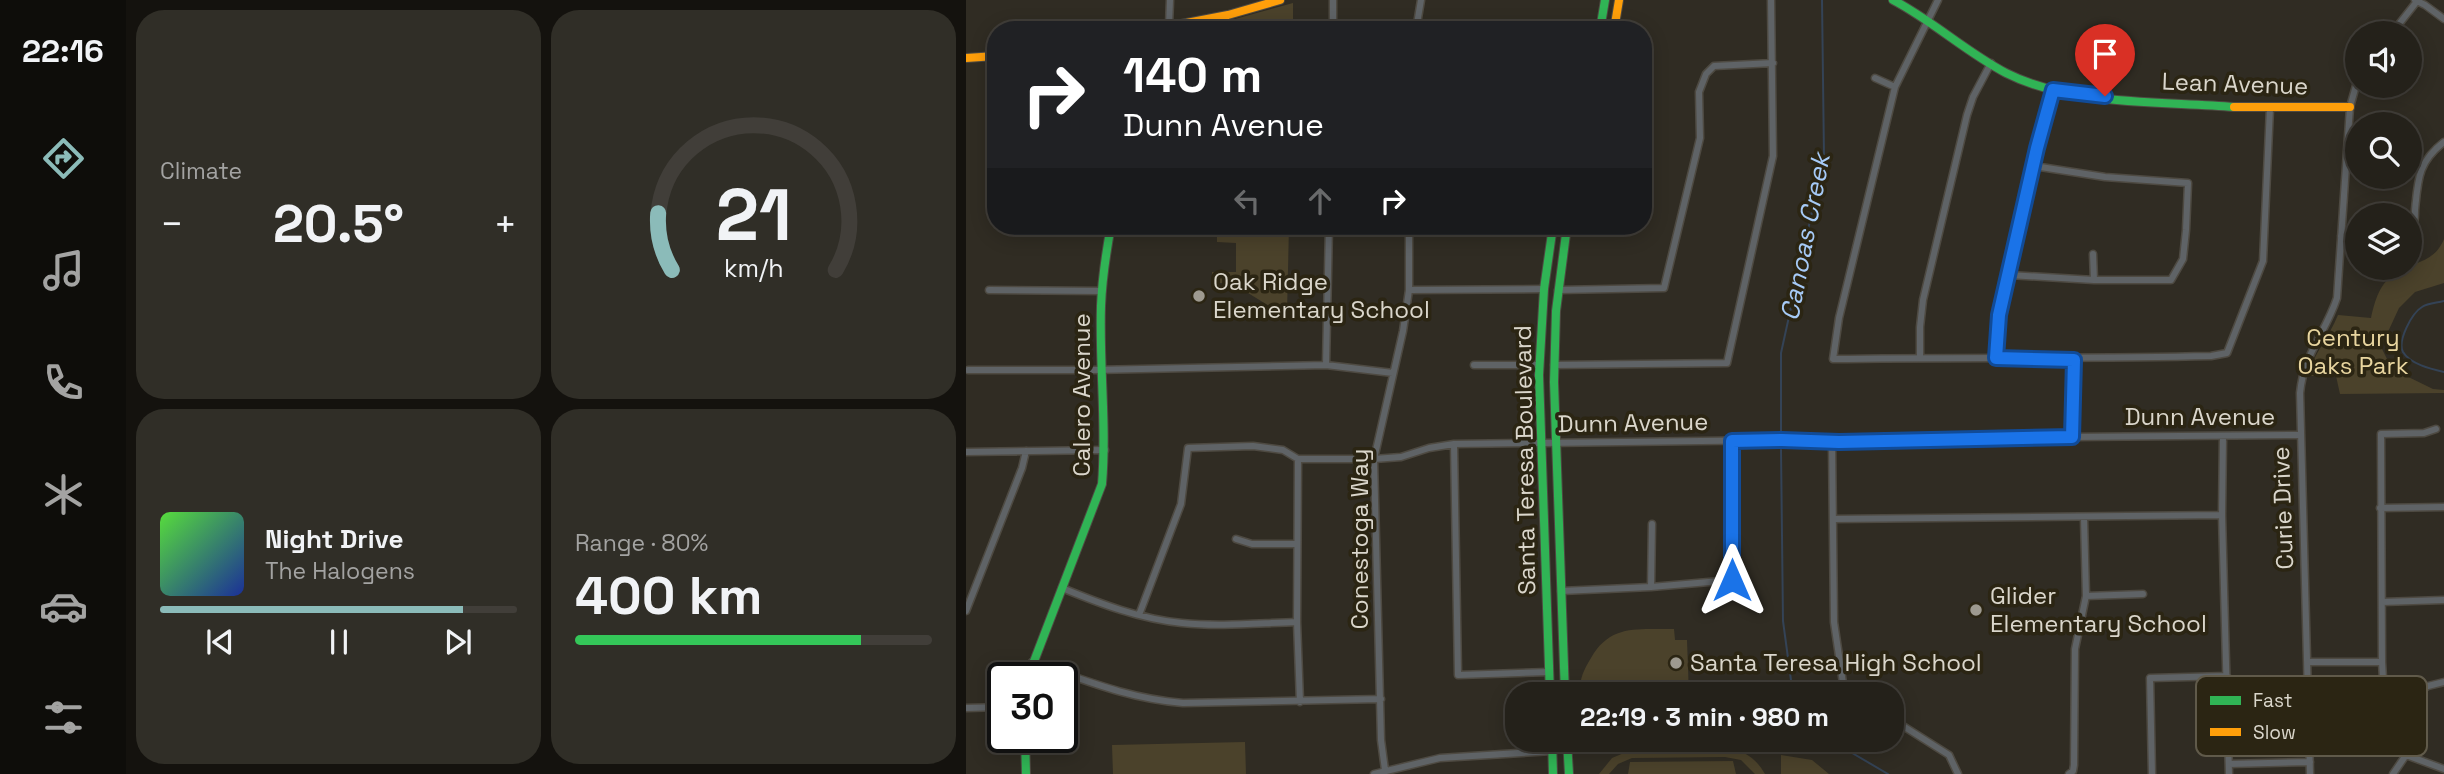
<!DOCTYPE html>
<html lang="en">
<head>
<meta charset="utf-8">
<style>
  :root { --surface:#24211a; --page:#302e27; --text:#f1f3f6; --muted:#a3a3a2; --line:#413e39; --accent:#8bbbb9 }
  body { margin:0; font-family:"Space Grotesk",sans-serif; background:var(--page); color:var(--text); height:100vh; display:flex; flex-direction:column; font-size:26px; white-space:nowrap }
  * { box-sizing:border-box; margin:0 }
  p { font-size:23px; color:var(--muted) }
  .icon { flex:none; width:38px; height:38px; fill:none; stroke:currentColor; stroke-width:2; stroke-linecap:round; stroke-linejoin:round }
  .map { position:relative; flex:1; overflow:hidden }
  .side { display:flex; flex-direction:column; gap:10px; padding:10px; background:#14120e; width:840px }
  .side>* { flex:none }
  .guide { position:absolute; left:21px; top:21px; width:665px; height:214px; border-radius:28px; box-shadow:0 4px 18px #0003,0 0 0 2px var(--line); background:#202124; color:#fff; overflow:hidden }
  .tools { position:absolute; left:1379px; top:21px; display:grid; gap:14px }
  .tools a { display:grid; place-items:center; width:77px; height:77px; border-radius:50%; background:var(--surface); box-shadow:0 4px 18px #0003,0 0 0 2px var(--line); font-size:35px }
  .speed { position:absolute; left:21px; top:662px; display:flex; gap:14px; font-size:35px; font-weight:700; text-align:center }
  .speed>* { display:grid; place-content:center; width:91px; height:91px; border-radius:50%; background:var(--surface); box-shadow:0 4px 18px #0003,0 0 0 2px var(--line); line-height:1 }
  .speed .limit { border:4px solid #111; border-radius:10px; background:#fff; color:#111 }
  .pin { position:absolute; display:grid; place-items:center; width:60px; height:60px; color:#fff; margin:-72px -30px; border-radius:50% 50% 50% 0; rotate:-45deg; box-shadow:0 0 7px #0007 }
  .pin .icon { rotate:45deg }
  .me { position:absolute; width:77px; margin:-38px; rotate:0deg; stroke-linejoin:round; filter:drop-shadow(0 0 5px #0008) }
  .turn { display:flex; align-items:center; gap:24px; height:147px; padding:0 21px; font-size:32px }
  .turn .icon { width:91px; height:91px; stroke-width:2.5 }
  .turn b { display:block; font-size:49px; line-height:60px }
  .lanes { display:flex; align-items:center; height:66px; padding:0 21px; background:#0003; justify-content:center; gap:35px; direction:ltr }
  .lanes .off { opacity:.35 }
  .big { font-size:52px; font-weight:600; line-height:1.1 }
  .side .tile { flex:1; display:flex; flex-direction:column; justify-content:center; gap:10px; min-width:0; padding:0 24px; border-radius:28px; background:var(--page) }
  .side .dial { align-items:center; gap:0 }
  .dial svg { height:182px; overflow:visible; fill:none; stroke:var(--line); stroke-width:7; stroke-linecap:round; text-anchor:middle }
  .dial text { fill:var(--text); stroke:none }
  .song { display:flex; align-items:center; gap:21px }
  .cover { width:84px; height:84px; border-radius:10px; background:linear-gradient(135deg,hsl(110 70% 55%),hsl(230 70% 35%)) }
  .played { height:7px; border-radius:4px; background:linear-gradient(90deg,var(--accent) 85%,var(--line) 85%) }
  .keys { display:flex; justify-content:space-around; direction:ltr }
  .heat { display:flex; justify-content:space-between; align-items:center; font-size:38px; direction:ltr }
  .charge { height:10px; border-radius:5px; background:linear-gradient(90deg,#34c759 80%,var(--line) 0) }
  .side .tiles { flex:1; display:grid; gap:10px; grid-template-columns:repeat(2,1fr) }
  .trip { position:absolute; left:539px; top:682px; width:399px; height:70px; border-radius:28px; background:var(--surface); box-shadow:0 4px 18px #0003,0 0 0 2px var(--line); font-weight:600; line-height:70px; text-align:center }
  main { display:flex; flex:1; min-height:0 }
  .tab-bar { display:flex; flex-direction:column; width:126px; justify-content:space-around; align-items:center; background:#0e0d0a; color:var(--muted) }
  .tab-bar .icon { width:49px; height:49px }
  .tab-bar .active { color:var(--accent) }
  .tab-bar b { font-size:32px; color:var(--text) }
  .map>svg:first-child { display:block }
  .green { fill:#4b422b }
  .lines { fill:none; stroke-linecap:round; stroke-linejoin:round }
  .stream { stroke:#344356; stroke-width:2 }
  .street-casing { stroke:#4e4a42; stroke-width:9 }
  .fast-casing { stroke:#4e4a42; stroke-width:10 }
  .slow-casing { stroke:#4e4a42; stroke-width:10 }
  .street { stroke:#5f6366; stroke-width:6 }
  .fast { stroke:#30b455; stroke-width:8 }
  .slow { stroke:#ff9f0a; stroke-width:8 }
  .route-casing { stroke:#114b97; stroke-width:18 }
  .route { stroke:#1a73e8; stroke-width:12 }
  .poi-dot { fill:#9e9a90; stroke:#2b2513; stroke-width:2.5 }
  .labels { text-anchor:middle; stroke-width:7; stroke-linejoin:round; paint-order:stroke }
  .street-label { font-size:24px; fill:#dad6cb; stroke:#2b2513 }
  .poi-label { font-size:24px; fill:#dad6cb; stroke:#2b2513; text-anchor:start }
  .park-label { font-size:24px; fill:#e8d59f; stroke:#2b2513 }
  .water-label { font-size:26px; font-style:italic; fill:#a6caf6; stroke:#2b2513 }
  .key { fill:#2b2513; stroke:#605a4a; stroke-width:2 }
  .key-label { font-size:19px; fill:#dad6cb }
</style>
</head>
<body>
<main>
<nav class="tab-bar">
<b>22:16</b>
<svg class="icon active" aria-label="directions" viewBox="0 0 24 24"><path d="M12 3l9 9-9 9-9-9zM9 14v-3h6M13 9l2 2-2 2"/></svg>
<svg class="icon" aria-label="music" viewBox="0 0 24 24"><path d="M9 18V5l10-2v13"/><circle cx="6" cy="18" r="3"/><circle cx="16" cy="16" r="3"/></svg>
<svg class="icon" aria-label="phone" viewBox="0 0 24 24"><path d="M5 4h4l2 5-3 2q2 4 5 5l2-3 5 2v4C11 20 4 13 5 4z"/></svg>
<svg class="icon" aria-label="climate" viewBox="0 0 24 24"><path d="M12 3v18M4 7l16 10M4 17L20 7"/></svg>
<svg class="icon" aria-label="car" viewBox="0 0 24 24"><path d="M5 17H2v-5l4-1 3-4h7l3 4 3 1v5h-3M9 17h6M6 11h13"/><circle cx="7" cy="17" r="2"/><circle cx="17" cy="17" r="2"/></svg>
<svg class="icon" aria-label="filters" viewBox="0 0 24 24"><path d="M4 7h16M4 17h16"/><circle cx="9" cy="7" r="2"/><circle cx="15" cy="17" r="2"/></svg>
</nav>
<section class="side">
<div class="tiles">
<div class="tile"><p>Climate</p>
<div class="heat"><a>−</a><b class="big">20.5°</b><a>+</a></div>
</div>
<div class="tile dial"><svg viewBox="0 0 100 80">
<path d="M14 69A42 42 0 1 1 86 69"/>
<path d="M14 69A42 42 0 0 1 8 44" stroke="#8bbbb9"/>
<text x="50" y="56" font-size="32" font-weight="700">21</text>
<text x="50" y="72" font-size="11">km/h</text>
</svg></div>
<div class="tile">
<div class="song"><i class="cover"></i><div><b>Night Drive</b><p>The Halogens</p></div></div>
<div class="played"></div>
<div class="keys"><svg class="icon" aria-label="previous" viewBox="0 0 24 24"><path d="M18 5L8 12l10 7zM5 5v14"/></svg><svg class="icon" aria-label="pause" viewBox="0 0 24 24"><path d="M8 5v14M16 5v14"/></svg><svg class="icon" aria-label="next" viewBox="0 0 24 24"><path d="M6 5l10 7-10 7zM19 5v14"/></svg></div>
</div>
<div class="tile"><p>Range · 80%</p><b class="big">400 km</b><div class="charge"></div></div>
</div>
</section>
<div class="map">
<svg width="1478" height="774" viewBox="0 0 1478 774">
  <rect width="100%" height="100%" fill="#302c23"/>
  <!-- green -->
  <path class="green" d="M327 3V30H214L269 19Z
    M163 226H323L321 313 316 314 269 285V279L268 283H246V272H270V243L251 242V231L169 228Z
    M1478 239V283L1449 292 1433 308 1415 347 1426 369 1467 389 1478 390V393L1374 394 1370 376H1341C1348 354 1363 337 1372 315L1405 318C1409 300 1414 282 1431 272 1449 261 1468 263 1478 239Z
    M708 629 709 640H721L723 695H614C613 680 617 671 625 658 645 623 673 630 708 629Z
    M279 742 280 774H147L146 745Z
    M759 748C778 750 790 758 799 774H789L775 760 759 757 666 758 652 764 643 774H633L646 758 665 750Z
    M815 755 846 760 863 774H815Z
    M767 761 770 774H662L664 762Z"/>
  <g class="lines">
    <!-- stream -->
    <path class="stream" d="M1478 301C1471 303 1462 303 1456 307 1446 313 1431 341 1437 352 1444 364 1465 369 1478 372
      M815 431V353L858 157 856 0
      M815 450 817 621 827 695
      M864 740 922 774"/>
    <!-- street casing -->
    <g class="street-casing">
      <path id="street" d="M972 0 929 87 873 318 867 359C993 357 1119 359 1245 356L1261 353 1297 261 1304 108
        M1449 0 1459 5 1478 19
        M203 26 204 0
        M367 30V0
        M450 30 455 0
        M1426 33 1452 0
        M909 78 929 87
        M1444 230C1449 224 1449 218 1449 210 1452 179 1452 162 1478 142
        M1375 236 1391 237
        M1127 254 1128 280
        M1043 275 1128 280H1205L1217 259 1220 230 1222 183 1139 177 1068 166
        M23 290 136 291
        M443 290 578 289
        M592 290 698 288 734 138 733 92 740 74 748 66 807 63
        M954 358V327L957 300 1001 115 1007 97 1025 63
        M1029 358 1033 315 1071 148 1087 90
        M360 365 363 226
        M508 365H573
        M588 365 761 363 807 156 805 0
        M2 370H128L360 365 427 373
        M1470 429 1458 433 1415 434 1416 662 1420 729 1425 742 1440 755 1478 769
        M1106 437 1108 360
        M1257 437 1256 515 1263 774
        M866 442 868 622 878 690 886 695
        M488 444 492 675 583 672
        M0 452 139 450
        M332 459 331 622 334 702
        M1414 508 1478 507
        M867 519 1256 515
        M270 539 286 544H331
        M685 587 686 524
        M96 588C135 604 174 619 216 623 254 627 293 623 331 622
        M595 591 685 587 766 580V441
        M1120 596 1177 594
        M1416 602 1478 600
        M0 611 56 468 60 451
        M173 615 215 504 222 448 287 446 317 450 332 459H408L435 457 463 448 488 444 815 440 873 442 1106 437 1334 435
        M66 662C119 680 160 698 217 703L415 699
        M1342 662H1416
        M1419 700 1442 698 1462 686 1478 682
        M0 708 37 707
        M926 719 983 755 992 774
        M1263 764 1344 762
        M419 770 415 740 408 459 437 331 443 290V226
        M408 774 474 758 586 751
        M1103 774 1107 771 1108 765 1109 649 1120 596 1118 518
        M1186 774 1184 678 1261 676
        M1344 774 1334 393C1338 353 1359 334 1371 298L1384 107 1391 82
        M1427 774 1440 755"/>
    </g>
    <!-- fast casing -->
    <g class="fast-casing">
      <path id="fast" d="M927 0C967 21 1000 52 1040 73 1105 106 1196 101 1268 107
        M634 30 639 0
        M62 677 136 484C141 425 133 366 135 306 136 279 140 253 145 226
        M584 695 573 375 578 289 587 226
        M599 695 588 382 590 311 601 226
        M59 737 60 774
        M586 740 587 774
        M601 740 603 774"/>
    </g>
    <!-- slow casing -->
    <g class="slow-casing">
      <path id="slow" d="M184 30 262 15 314 0
        M648 30 653 0
        M0 58 30 56
        M1268 107H1384"/>
    </g>
    <!-- street -->
    <use href="#street" class="street"/>
    <!-- fast -->
    <use href="#fast" class="fast"/>
    <!-- slow -->
    <use href="#slow" class="slow"/>
  </g>
  <g class="lines">
    <!-- route casing -->
    <g class="route-casing">
      <path id="route" d="M766 580V441L816 440 873 442 1106 437 1108 360 1030 358 1033 315 1071 148 1087 90 1139 96"/>
    </g>
    <!-- route -->
    <use href="#route" class="route"/>
  </g>
  <!-- markers -->
  <g class="poi-dot">
    <circle cx="233" cy="296" r="7"/>
    <circle cx="1010" cy="610" r="7"/>
    <circle cx="710" cy="663" r="7"/>
  </g>
  <g class="labels">
    <!-- street labels -->
    <g class="street-label">
      <text transform="translate(1269 84) rotate(2)" y="8">Lean Avenue</text>
      <text transform="translate(116 395) rotate(-90)" y="8">Calero Avenue</text>
      <text x="1234" y="425">Dunn Avenue</text>
      <text transform="translate(667 423) rotate(-1)" y="8">Dunn Avenue</text>
      <text transform="translate(559 460) rotate(-91)" y="8">Santa Teresa Boulevard</text>
      <text transform="translate(1317 508) rotate(-92)" y="8">Curie Drive</text>
      <text transform="translate(394 539) rotate(-90)" y="8">Conestoga Way</text>
    </g>
    <!-- poi labels -->
    <g class="poi-label">
      <text x="247" y="290">Oak Ridge<tspan x="247" dy="28">Elementary School</tspan></text>
      <text x="1024" y="604">Glider<tspan x="1024" dy="28">Elementary School</tspan></text>
      <text x="724" y="671">Santa Teresa High School</text>
    </g>
    <!-- park labels -->
    <g class="park-label">
      <text x="1387" y="346">Century<tspan x="1387" dy="28">Oaks Park</tspan></text>
    </g>
    <!-- water labels -->
    <g class="water-label">
      <text transform="translate(839 237) rotate(-79)" y="9">Canoas Creek</text>
    </g>
  </g>
  <!-- legend -->
  <rect x="1230" y="676" width="231" height="80" rx="10" class="key"/>
  <rect x="1244" y="696" width="31" height="9" fill="#30b455"/>
  <rect x="1244" y="728" width="31" height="8" fill="#ff9f0a"/>
  <g class="key-label">
    <text x="1287" y="707">Fast</text>
    <text x="1287" y="739">Slow</text>
  </g>
</svg>
<div class="tools">
<a><svg class="icon" aria-label="sound" viewBox="0 0 24 24"><path d="M4 9h4l5-4v14l-5-4H4zM17 9q2 3 0 6"/></svg></a>
<a><svg class="icon" aria-label="search" viewBox="0 0 24 24"><circle cx="10" cy="10" r="6"/><path d="M15 15l6 6"/></svg></a>
<a><svg class="icon" aria-label="layers" viewBox="0 0 24 24"><path d="M12 4l9 5-9 5-9-5zM3 14l9 5 9-5"/></svg></a>
</div>
<div class="speed"><div class="limit">30</div></div>
<div class="pin" style="left:1139px;top:96px;background:#d93025"><svg class="icon" aria-label="arrive" viewBox="0 0 24 24"><path d="M6 21V4h12l-3 4 3 4H6"/></svg></div>
<svg class="me" style="left:766px;top:580px" viewBox="-20 -20 40 40"><path d="M0-17L14 15 0 8-14 15z" fill="#1a73e8" stroke="#fff" stroke-width="4"/></svg>
<div class="trip">22:19 · 3 min · 980 m</div>
<div class="guide">
<div class="turn"><svg class="icon" aria-label="right" viewBox="0 0 24 24"><path d="M7 20v-9h11M14 6l5 5-5 5"/></svg><div><b>140 m</b>Dunn Avenue</div></div>
<div class="lanes"><svg class="icon off" aria-label="left" viewBox="0 0 24 24"><path d="M17 20v-9H6M10 6l-5 5 5 5"/></svg><svg class="icon off" aria-label="ahead" viewBox="0 0 24 24"><path d="M12 20V5M6 11l6-6 6 6"/></svg><svg class="icon" aria-label="right" viewBox="0 0 24 24"><path d="M7 20v-9h11M14 6l5 5-5 5"/></svg></div>
</div>
</div>
</main>
</body>
</html>
